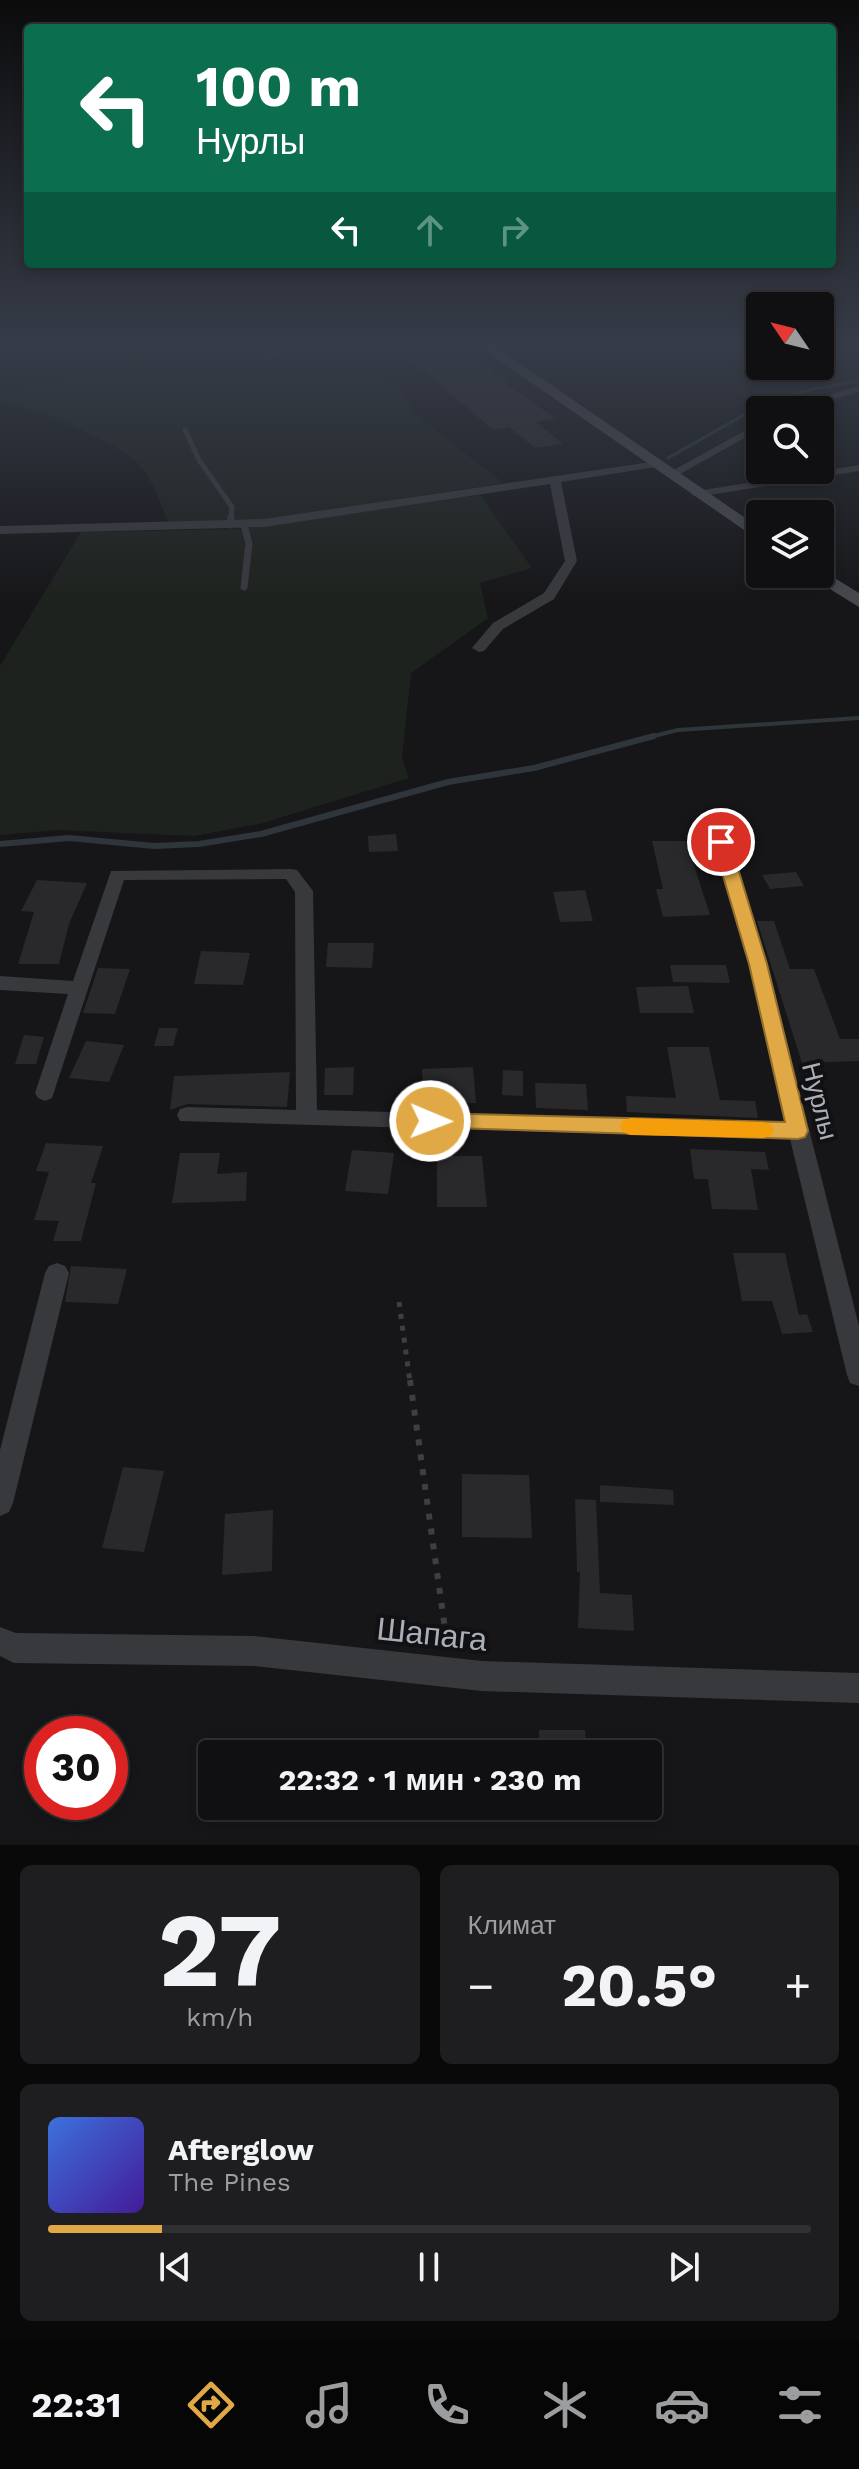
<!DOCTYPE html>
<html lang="ru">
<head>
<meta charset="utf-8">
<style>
  :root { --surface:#101012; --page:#1e1e20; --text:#f1f3f6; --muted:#9c9d9f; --line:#303032; --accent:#e0a946 }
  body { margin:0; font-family:"Work Sans",sans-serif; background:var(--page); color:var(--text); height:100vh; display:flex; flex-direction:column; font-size:30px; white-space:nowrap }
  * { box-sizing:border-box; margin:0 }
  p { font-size:26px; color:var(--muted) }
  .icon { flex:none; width:44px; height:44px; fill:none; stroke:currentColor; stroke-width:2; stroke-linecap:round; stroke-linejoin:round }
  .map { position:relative; height:1845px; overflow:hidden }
  .drawer { display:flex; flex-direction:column; gap:20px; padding:20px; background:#09090a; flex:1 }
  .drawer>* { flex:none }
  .hud { position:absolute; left:24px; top:24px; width:812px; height:244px; border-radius:8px; box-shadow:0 4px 12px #0003,0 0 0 2px var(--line); background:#0b6e4f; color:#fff; overflow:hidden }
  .needle { width:52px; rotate:305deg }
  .fabs { position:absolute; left:746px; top:292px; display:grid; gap:16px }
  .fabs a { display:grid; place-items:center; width:88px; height:88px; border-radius:8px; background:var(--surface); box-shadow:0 4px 12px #0003,0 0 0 2px var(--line); font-size:40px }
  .speed { position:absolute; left:24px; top:1716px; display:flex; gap:16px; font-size:40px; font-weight:700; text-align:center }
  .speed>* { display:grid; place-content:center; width:104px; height:104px; border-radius:50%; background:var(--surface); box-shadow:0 4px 12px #0003,0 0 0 2px var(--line); line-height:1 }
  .speed .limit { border:12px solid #d22; background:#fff; color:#111 }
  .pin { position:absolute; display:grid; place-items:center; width:68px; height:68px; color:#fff; margin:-34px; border:4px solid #fff; border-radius:50%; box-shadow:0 2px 8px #0007 }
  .me { position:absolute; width:88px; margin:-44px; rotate:91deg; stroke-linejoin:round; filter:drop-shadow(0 0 6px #0008) }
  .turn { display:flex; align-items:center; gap:28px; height:168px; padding:0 40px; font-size:36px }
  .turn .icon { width:104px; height:104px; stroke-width:2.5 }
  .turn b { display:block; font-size:56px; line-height:68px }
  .lanes { display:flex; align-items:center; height:76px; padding:0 40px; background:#0003; justify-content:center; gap:40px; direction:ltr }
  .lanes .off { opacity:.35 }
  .big { font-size:60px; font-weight:700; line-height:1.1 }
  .drawer .card { flex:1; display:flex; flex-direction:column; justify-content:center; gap:12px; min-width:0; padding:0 28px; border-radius:12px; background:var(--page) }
  .drawer .dial { align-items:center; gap:0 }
  .dial b { font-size:104px; line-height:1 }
  .song { display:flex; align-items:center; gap:24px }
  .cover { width:96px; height:96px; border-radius:12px; background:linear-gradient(135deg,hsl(220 70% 55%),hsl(260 70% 35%)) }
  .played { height:8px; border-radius:4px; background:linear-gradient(90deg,var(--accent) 15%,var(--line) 15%) }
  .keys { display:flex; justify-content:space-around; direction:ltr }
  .heat { display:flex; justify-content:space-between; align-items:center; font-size:44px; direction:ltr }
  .drawer .tiles { flex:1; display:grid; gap:20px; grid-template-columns:1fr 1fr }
  .card:last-child { grid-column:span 2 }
  .trip { position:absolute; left:198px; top:1740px; width:464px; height:80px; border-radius:8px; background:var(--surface); box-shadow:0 4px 12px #0003,0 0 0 2px var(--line); font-weight:700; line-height:80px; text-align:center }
  .menu { display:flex; height:128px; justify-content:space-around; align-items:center; background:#060607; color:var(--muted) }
  .menu .icon { width:56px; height:56px }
  .menu .active { color:var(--accent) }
  .menu b { font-size:36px; color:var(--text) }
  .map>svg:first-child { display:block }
  .green { fill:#1d221e }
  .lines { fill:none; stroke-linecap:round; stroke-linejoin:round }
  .stream-far2 { stroke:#2e353b; stroke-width:3 }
  .stream-far1 { stroke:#2e353b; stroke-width:4 }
  .stream { stroke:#2e353b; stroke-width:6 }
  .building { fill:#29292c }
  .path-far1 { stroke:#3e3f43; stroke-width:5; stroke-dasharray:5 7; stroke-linecap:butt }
  .path { stroke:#3e3f43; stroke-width:6; stroke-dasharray:6 9; stroke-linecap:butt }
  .service-far1 { stroke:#38393d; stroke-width:5 }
  .service { stroke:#38393d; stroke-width:7 }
  .minor { fill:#38393d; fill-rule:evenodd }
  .secondary { fill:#46484c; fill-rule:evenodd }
  .route { fill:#e0a946; stroke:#926e2e; stroke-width:2 }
  .slow { fill:#f59e0b }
  .labels { text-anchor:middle; stroke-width:8; stroke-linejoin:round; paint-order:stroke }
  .street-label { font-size:26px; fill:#aaaeb7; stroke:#111113 }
  .near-street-label { font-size:32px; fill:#aaaeb7; stroke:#111113 }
</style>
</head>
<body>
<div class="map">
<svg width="859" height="1845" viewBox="0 0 859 1845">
  <rect width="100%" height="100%" fill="#161618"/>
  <!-- green -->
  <path class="green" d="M193 347H341L382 371 410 403 413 412 503 483 262 520 169 523C161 506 153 481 141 467 113 436 39 413 0 400V393Z
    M480 495 532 568 480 583 488 618 411 673 402 758 409 778 263 823 194 836 57 830 0 835V666L81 532 245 529Z"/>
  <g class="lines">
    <!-- stream-far2 -->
    <path class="stream-far2" d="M668 458 765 403 813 389 859 381"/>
    <!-- stream-far1 -->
    <path class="stream-far1" d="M646 738 678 730 859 718"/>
    <!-- stream -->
    <path class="stream" d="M0 844 69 838 154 846 199 844 261 834 448 782 534 768 654 736"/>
  </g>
  <!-- building -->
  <path class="building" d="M471 357 510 382 505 383 555 418 536 422 563 444 535 448 509 427 493 430 412 361Z
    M396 834 398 851 369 852 368 836Z
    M652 841H686L710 915 663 917 656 889H663Z
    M796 872 804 886 770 889 762 875Z
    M37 880 87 883 69 924 59 964H18L34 912 21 911Z
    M585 890 593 921 560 922 553 892Z
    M757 921H774L790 969H814L840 1039H859V1061L802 1063Z
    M328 943H374L372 968 326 967Z
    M201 951 250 953 243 985 194 984Z
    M670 965H726L730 983 673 982Z
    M98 968 130 969 115 1014 83 1013Z
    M688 986 694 1013H640L636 987Z
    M159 1028H178L173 1046H154Z
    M24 1035 44 1037 36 1064H15Z
    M86 1041 124 1045 109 1082 69 1078Z
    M667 1047H709L720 1100 755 1101 758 1118 627 1112 626 1096 676 1098Z
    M354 1067 353 1095H324L325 1068Z
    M473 1067 476 1103 424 1105 422 1069Z
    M503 1070 523 1071V1096L502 1095Z
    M290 1072 287 1107 187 1104 170 1110 174 1076Z
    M535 1083 586 1084 588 1110 536 1108Z
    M46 1143 103 1146 91 1183H96L81 1241H53L59 1221 34 1220 49 1172 36 1171Z
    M690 1149 765 1152 769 1170 751 1169 758 1210 712 1209 708 1179H694Z
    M352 1150 394 1153 388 1194 345 1191Z
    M180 1153H220L217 1174 247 1172 246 1201 172 1203Z
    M437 1156H482L487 1207H437Z
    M733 1253H785L799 1315 807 1314 813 1332 782 1334 772 1301H742Z
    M71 1266 127 1269 118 1304 65 1302Z
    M123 1467 164 1471 144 1552 102 1548Z
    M462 1474 529 1475 532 1538 462 1537Z
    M600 1485 673 1490 674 1505 600 1502Z
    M575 1499 596 1500 600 1593 632 1595 634 1631 578 1628 580 1572H577Z
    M273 1510 272 1571 222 1575 225 1514Z
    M539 1730H585L587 1754H540Z"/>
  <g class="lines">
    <!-- path-far1 -->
    <path class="path-far1" d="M399 1302 410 1382"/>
    <!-- path -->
    <path class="path" d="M410 1380 448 1650"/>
    <!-- service-far1 -->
    <path class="service-far1" d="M266 358 285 347
      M185 430 199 460 232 507 231 519"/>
    <!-- service -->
    <path class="service" d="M244 524 249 544 244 587
      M231 525V517"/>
    <!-- minor -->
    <path class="minor" d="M859 386V392L797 410H781Z
      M760 422V429L675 477 665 475Z
      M658 461 662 462V466L561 482 577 561 554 599 503 629 484 651 479 652 472 648 493 623 544 593 565 561 550 484 264 527 0 534V526L264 519Z
      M859 465V471L697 497 691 494 697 491Z
      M721 837 729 842 767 964 859 1326V1386L850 1383 847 1375 790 1139 180 1121 177 1115 180 1109 187 1107 296 1110 295 892 286 879 124 880 52 1098 45 1101 38 1098 35 1093 68 994 0 990V976L73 981 111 871 291 869 297 870 313 891 317 1110 786 1123 749 964 713 842Z
      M57 1263 65 1266 69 1273 13 1503 9 1512 0 1516V1450L45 1273 49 1266Z
      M0 1627 16 1633 254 1636 482 1661 859 1673V1703L482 1691 254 1666 14 1663 0 1656Z"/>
    <!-- secondary -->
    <path class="secondary" d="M480 347H496L760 528V541Z
      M820 569 859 593V607L812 578 809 574H820Z"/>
  </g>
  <!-- sky -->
  <linearGradient id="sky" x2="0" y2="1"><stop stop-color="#0c0c0d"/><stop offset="0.57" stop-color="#363c48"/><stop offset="1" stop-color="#363c48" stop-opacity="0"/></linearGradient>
  <rect width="859" height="605" fill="url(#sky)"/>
  <!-- route -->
  <path class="route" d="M721 837 730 842 767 964 808 1131 805 1137 798 1139 422 1127 419 1121 422 1115 430 1113 785 1122 749 964 713 842Z"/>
  <!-- slow -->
  <path class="slow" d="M630 1118 763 1122 771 1124 774 1130 771 1136 763 1138 630 1135 623 1132 619 1126 623 1121Z"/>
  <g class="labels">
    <!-- street labels -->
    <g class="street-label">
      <text transform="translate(820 1101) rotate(76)" y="9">Нурлы</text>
    </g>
    <!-- near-street labels -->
    <g class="near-street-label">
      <text transform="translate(432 1634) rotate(6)" y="11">Шапага</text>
    </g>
  </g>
</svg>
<div class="fabs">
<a><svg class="needle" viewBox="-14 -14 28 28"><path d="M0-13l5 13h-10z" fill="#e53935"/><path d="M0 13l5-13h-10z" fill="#9c9d9f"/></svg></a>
<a><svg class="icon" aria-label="search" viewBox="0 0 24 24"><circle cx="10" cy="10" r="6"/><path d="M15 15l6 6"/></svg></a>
<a><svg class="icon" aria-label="layers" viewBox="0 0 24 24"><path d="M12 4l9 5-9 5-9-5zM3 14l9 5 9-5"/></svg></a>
</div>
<div class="speed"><div class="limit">30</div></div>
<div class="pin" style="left:721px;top:842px;background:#d93025"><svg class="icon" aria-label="arrive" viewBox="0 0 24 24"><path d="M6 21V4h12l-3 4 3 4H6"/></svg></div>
<svg class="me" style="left:430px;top:1121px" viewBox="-20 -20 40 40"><circle r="17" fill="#e0a946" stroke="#fff" stroke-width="3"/><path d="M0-11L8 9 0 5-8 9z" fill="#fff"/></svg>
<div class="trip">22:32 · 1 мин · 230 m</div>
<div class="hud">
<div class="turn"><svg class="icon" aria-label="left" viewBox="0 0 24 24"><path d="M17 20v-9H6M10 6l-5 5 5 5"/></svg><div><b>100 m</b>Нурлы</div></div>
<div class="lanes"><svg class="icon" aria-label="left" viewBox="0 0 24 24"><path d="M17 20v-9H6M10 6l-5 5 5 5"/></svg><svg class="icon off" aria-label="ahead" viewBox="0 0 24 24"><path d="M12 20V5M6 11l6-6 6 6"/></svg><svg class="icon off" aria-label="right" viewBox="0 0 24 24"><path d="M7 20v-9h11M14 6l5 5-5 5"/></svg></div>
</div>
</div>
<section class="drawer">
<div class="tiles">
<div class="card dial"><b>27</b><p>km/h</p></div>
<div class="card"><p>Климат</p>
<div class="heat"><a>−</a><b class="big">20.5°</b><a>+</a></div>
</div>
<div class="card">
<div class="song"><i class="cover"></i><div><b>Afterglow</b><p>The Pines</p></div></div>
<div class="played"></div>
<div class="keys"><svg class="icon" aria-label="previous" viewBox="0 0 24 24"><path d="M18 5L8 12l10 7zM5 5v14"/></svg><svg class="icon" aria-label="pause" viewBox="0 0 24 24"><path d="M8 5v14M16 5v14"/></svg><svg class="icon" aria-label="next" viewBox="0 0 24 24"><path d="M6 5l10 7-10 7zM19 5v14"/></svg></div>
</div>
</div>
</section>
<nav class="menu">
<b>22:31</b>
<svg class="icon active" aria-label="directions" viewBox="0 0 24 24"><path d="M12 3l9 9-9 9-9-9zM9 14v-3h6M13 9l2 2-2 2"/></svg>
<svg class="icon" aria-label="music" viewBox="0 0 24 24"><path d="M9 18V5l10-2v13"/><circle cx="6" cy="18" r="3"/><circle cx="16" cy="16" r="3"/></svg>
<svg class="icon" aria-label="phone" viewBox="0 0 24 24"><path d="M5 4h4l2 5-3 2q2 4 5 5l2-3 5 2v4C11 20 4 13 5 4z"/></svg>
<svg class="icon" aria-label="climate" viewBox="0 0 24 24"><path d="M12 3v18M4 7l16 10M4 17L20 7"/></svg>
<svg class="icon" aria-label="car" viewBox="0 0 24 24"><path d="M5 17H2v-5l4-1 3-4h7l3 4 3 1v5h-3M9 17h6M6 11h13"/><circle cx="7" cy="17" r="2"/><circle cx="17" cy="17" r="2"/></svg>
<svg class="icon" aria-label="filters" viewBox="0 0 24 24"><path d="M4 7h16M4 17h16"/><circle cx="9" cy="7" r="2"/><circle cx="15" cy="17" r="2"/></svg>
</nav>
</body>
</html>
